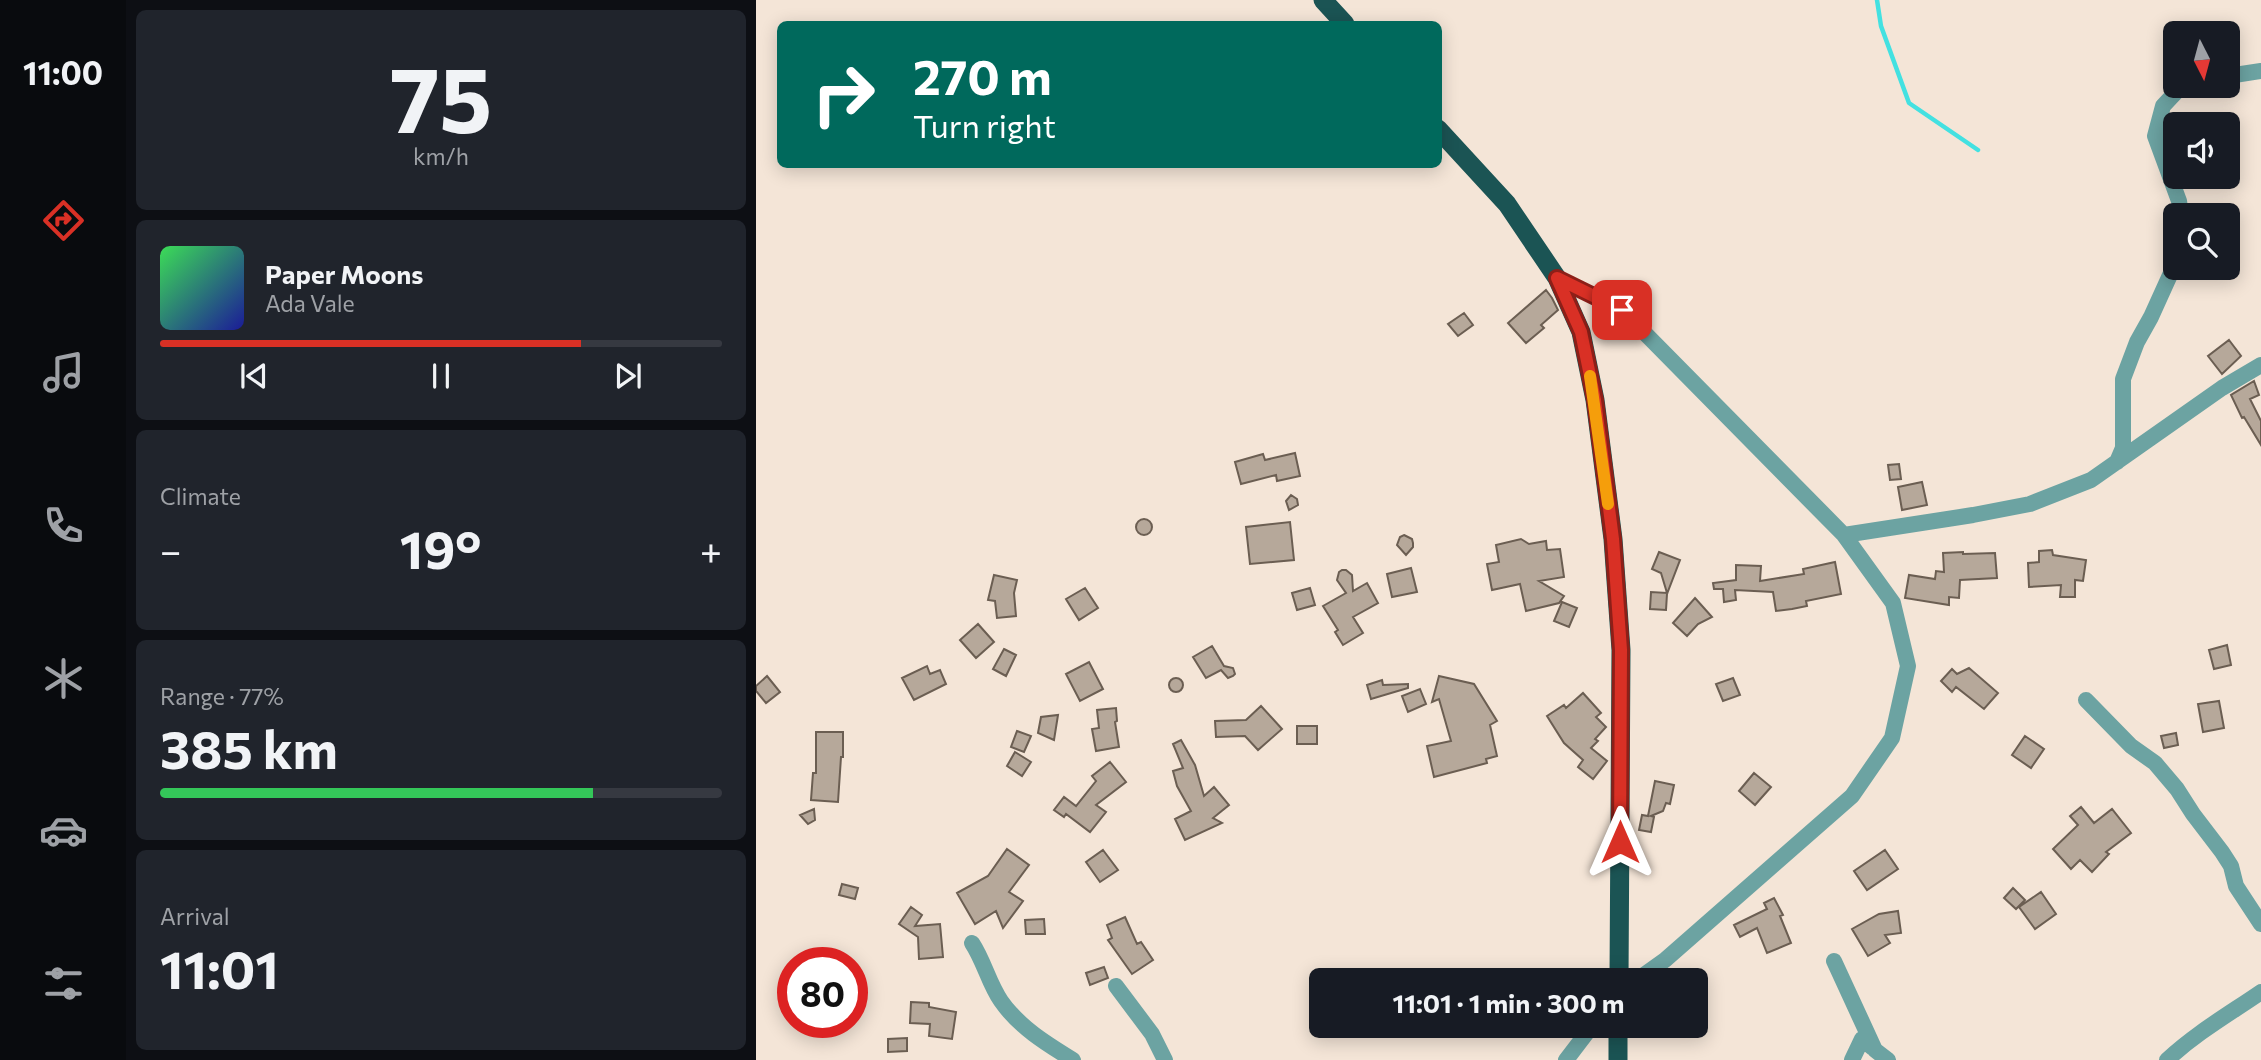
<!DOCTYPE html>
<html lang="en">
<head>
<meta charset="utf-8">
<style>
  :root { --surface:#171b24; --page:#20242c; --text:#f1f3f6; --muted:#9ea1a6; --line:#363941; --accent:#d93025 }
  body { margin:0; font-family:Commissioner,sans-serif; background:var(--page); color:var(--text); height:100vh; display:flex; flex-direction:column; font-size:26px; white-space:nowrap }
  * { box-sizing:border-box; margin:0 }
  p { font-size:23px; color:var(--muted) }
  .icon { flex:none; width:38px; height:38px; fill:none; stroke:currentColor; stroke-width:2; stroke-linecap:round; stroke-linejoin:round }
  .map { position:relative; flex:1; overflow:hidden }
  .sheet { display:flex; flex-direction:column; gap:10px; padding:10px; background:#0d0f14; width:630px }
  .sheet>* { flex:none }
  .banner { position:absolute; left:21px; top:21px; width:665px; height:147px; border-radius:10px; box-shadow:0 4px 18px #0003; background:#00695c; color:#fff; overflow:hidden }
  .needle { width:46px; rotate:174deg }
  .buttons { position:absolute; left:1407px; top:21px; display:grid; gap:14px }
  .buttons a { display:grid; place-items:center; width:77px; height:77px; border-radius:10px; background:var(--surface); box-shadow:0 4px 18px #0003; font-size:35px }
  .speed { position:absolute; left:21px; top:947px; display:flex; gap:14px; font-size:35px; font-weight:700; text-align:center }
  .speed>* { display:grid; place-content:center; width:91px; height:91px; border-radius:50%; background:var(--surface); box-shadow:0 4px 18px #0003; line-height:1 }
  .speed .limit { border:10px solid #d22; background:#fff; color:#111 }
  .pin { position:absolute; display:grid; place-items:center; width:60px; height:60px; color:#fff; margin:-30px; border-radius:14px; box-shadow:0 4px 10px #0006 }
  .me { position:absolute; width:77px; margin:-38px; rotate:0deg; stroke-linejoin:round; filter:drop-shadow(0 0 5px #0008) }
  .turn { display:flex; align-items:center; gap:24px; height:147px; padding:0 21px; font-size:32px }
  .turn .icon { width:91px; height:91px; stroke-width:2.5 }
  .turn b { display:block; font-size:49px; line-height:60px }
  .big { font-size:52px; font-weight:700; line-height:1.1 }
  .sheet .widget { flex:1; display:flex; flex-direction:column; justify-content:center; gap:10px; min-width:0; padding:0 24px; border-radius:10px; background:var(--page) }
  .sheet .dial { align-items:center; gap:0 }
  .dial b { font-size:91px; line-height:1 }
  .song { display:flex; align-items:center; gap:21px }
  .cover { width:84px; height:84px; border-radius:10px; background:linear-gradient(135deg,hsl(130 70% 55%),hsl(240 70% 35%)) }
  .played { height:7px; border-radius:4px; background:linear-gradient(90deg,var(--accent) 75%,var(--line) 75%) }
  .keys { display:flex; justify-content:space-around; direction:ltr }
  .heat { display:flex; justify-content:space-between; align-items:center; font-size:38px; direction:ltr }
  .charge { height:10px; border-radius:5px; background:linear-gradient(90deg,#34c759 77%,var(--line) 0) }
  .trip { position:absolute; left:553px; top:968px; width:399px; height:70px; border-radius:10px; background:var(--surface); box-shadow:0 4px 18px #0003; font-weight:700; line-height:70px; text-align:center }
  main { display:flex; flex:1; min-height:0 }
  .tab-bar { display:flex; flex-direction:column; width:126px; justify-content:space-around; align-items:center; background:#090b0e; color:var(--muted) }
  .tab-bar .icon { width:49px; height:49px }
  .tab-bar .active { color:var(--accent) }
  .tab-bar b { font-size:32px; color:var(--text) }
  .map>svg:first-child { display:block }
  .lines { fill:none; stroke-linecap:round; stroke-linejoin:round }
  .stream { stroke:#43e1e1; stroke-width:4.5 }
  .building { fill:#b6a89a; stroke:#6b5e52; stroke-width:2 }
  .minor { stroke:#6ca3a2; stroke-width:16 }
  .trunk { stroke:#1b5454; stroke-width:19 }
  .route-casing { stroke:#8d1f18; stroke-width:18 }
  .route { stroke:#d93025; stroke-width:12 }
  .slow { stroke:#f59e0b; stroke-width:12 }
</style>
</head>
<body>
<main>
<nav class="tab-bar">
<b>11:00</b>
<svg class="icon active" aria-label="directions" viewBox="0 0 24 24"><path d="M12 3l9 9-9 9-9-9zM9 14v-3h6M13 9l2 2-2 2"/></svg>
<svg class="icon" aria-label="music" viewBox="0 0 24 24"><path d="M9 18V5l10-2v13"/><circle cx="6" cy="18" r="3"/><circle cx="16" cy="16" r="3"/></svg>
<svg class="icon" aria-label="phone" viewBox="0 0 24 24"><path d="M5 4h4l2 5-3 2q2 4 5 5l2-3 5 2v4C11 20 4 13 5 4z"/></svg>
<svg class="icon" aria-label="climate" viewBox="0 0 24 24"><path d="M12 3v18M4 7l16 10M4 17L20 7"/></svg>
<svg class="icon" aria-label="car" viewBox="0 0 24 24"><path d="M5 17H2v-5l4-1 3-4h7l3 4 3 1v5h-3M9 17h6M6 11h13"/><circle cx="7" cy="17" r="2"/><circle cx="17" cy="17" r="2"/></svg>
<svg class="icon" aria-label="filters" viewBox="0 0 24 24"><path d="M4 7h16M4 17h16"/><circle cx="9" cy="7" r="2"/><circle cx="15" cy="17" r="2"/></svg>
</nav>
<section class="sheet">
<div class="widget dial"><b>75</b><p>km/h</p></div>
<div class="widget">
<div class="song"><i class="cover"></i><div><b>Paper Moons</b><p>Ada Vale</p></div></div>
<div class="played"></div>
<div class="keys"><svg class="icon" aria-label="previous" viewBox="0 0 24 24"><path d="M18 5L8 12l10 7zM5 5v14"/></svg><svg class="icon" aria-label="pause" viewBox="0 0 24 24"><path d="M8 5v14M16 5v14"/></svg><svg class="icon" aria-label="next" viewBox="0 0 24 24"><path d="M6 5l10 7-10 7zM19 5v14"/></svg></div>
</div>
<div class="widget"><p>Climate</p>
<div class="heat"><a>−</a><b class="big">19°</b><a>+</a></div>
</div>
<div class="widget"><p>Range · 77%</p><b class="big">385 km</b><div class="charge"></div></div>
<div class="widget"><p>Arrival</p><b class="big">11:01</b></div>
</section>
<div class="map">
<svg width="1505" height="1060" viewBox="0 0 1505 1060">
  <rect width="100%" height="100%" fill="#f4e5d7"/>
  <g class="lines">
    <!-- stream -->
    <path class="stream" d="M1121 0 1125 26 1153 103 1222 150"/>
  </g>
  <!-- building -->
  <path class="building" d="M790 290 796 298 802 310 785 325 788 328 770 343 752 323Z
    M708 313 717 325 702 336 692 324Z
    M1473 340 1485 356 1466 374 1452 356Z
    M1498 381 1503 395 1494 399 1505 421V445L1488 417 1486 418 1475 395Z
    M539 453 544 476 521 481 520 475 485 484 479 462 507 454 509 460Z
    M1143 464 1145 479 1134 480 1132 465Z
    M1166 482 1171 505 1146 510 1142 487Z
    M535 495 541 499 542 505 533 510 530 501Z
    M380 527a8 8 0 1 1 16 0a8 8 0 1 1-16 0Z
    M534 522 538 560 494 564 490 527Z
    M648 535 656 539 657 543V547L650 555 641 545 644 537Z
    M765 539 773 544 790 541 791 550 804 549 808 577 783 581 808 596 803 603 770 611 764 584 736 590 731 564 743 562 740 545Z
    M1296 550 1297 555 1330 560 1327 581 1319 580V597H1304L1305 585 1273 587 1272 563 1283 562V551Z
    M903 552 924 560 911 594 910 610 894 609 895 592 911 593 905 573 896 569Z
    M1207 552V554L1239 553 1241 578 1204 580 1203 598 1193 597V605L1149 598 1153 575 1179 579 1180 571 1188 572 1187 553Z
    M1079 562 1085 594 1050 601 1051 606 1036 609 1020 611 1017 592 979 590 980 600 968 602 967 589H958L957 583 980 580V565L1005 566 1004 581 1048 574 1047 569Z
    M655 568 661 592 636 597 631 574Z
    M586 570H590L596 575 597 591 611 583 622 603 597 617 607 633 587 645 579 632 582 630 567 606 590 593 581 580 583 572Z
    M238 575 261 580 258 593 260 616 241 618 239 601 232 600Z
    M329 588 342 608 323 620 310 599Z
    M554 588 559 605 541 610 536 593Z
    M939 598 956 617 942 624 931 636 917 623Z
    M806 602 821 608 813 627 798 621Z
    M222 624 238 642 220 658 204 640Z
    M1471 645 1475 665 1458 669 1453 650Z
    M456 646 468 666 477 668 479 674 477 676 472 678 465 670 450 678 437 657Z
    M248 649 260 655 250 676 237 669Z
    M333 662 347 689 324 701 310 674Z
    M171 666 174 674 184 670 190 684 158 700 146 678Z
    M1213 668 1242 693 1228 709 1200 687 1196 692 1185 681 1196 669 1201 674Z
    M11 676 24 692 10 703 0 691V686Z
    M683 676 718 684 741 721 734 725 741 756 730 759 731 763 678 777 671 746 695 741 683 699 676 702Z
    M977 678 984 695 967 701 960 684Z
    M413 685a7 7 0 1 1 14 0a7 7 0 1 1-14 0Z
    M626 680 627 685 652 684V688L615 699 611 685Z
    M664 689 670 704 652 712 646 696Z
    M827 693 845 713 840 717 850 727 839 739 842 741 835 748 851 761 837 779 822 767 827 760 808 743 791 716 808 705 810 708Z
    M1463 701 1468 728 1447 732 1442 704Z
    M505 706 526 729 502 750 489 736 460 737 459 721 490 720Z
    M360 708 361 721 359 722 363 747 340 751 336 729 343 728 341 710Z
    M302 715 298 740 282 733 285 717Z
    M541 726H561V744H541Z
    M261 731 275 736 268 752 255 747Z
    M60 732H87V757H85L82 802 55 800 57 773H60Z
    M1420 733 1422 745 1408 748 1405 736Z
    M1269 736 1288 749 1275 768 1256 755Z
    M425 740 439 765 448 796 458 787 473 805 457 818 466 823 429 840 419 819 435 811 421 786 417 771 427 768 417 744Z
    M259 752 275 762 266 776 251 766Z
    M354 762 370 782 340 805 350 812 334 832 310 814 308 817 298 810 308 797 320 806 340 781 336 776Z
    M998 773 1015 787 999 805 983 791Z
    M899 781 918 785 914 804 910 803 907 811 895 816 898 817 895 832 883 830 886 815 892 816Z
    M1325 807 1338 823 1356 809 1375 833 1350 852 1353 854 1336 872 1324 860 1315 869 1297 849 1322 825 1314 816Z
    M58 809 59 820 52 824 44 815Z
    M251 849 273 865 253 892 267 901 247 928 240 911 219 924 201 893 232 876Z
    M347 850 362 870 344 882 330 862Z
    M1129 850 1142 869 1111 890 1098 871Z
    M86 884 102 888 99 899 83 895Z
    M1257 888 1269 900 1260 909 1248 898Z
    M1285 892 1300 914 1279 929 1263 907Z
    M1018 898 1027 915 1024 916 1035 943 1011 953 1001 928 984 937 978 925 1011 909 1008 903Z
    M155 907 166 915 159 926 184 924 187 957 163 959 162 937 143 924Z
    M1142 911 1145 933 1129 935 1134 943 1112 956 1096 929 1123 914Z
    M369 917 381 944 385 942 397 960 376 974 352 940 356 938 351 925Z
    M288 919 289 934H270L269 920Z
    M348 967 352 978 334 985 330 973Z
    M155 1002 173 1003V1007L200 1012 196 1039 173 1036 174 1024 154 1023Z
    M151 1038V1051L132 1052V1039Z"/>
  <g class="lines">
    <!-- minor -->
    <path class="minor" d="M1472 76 1505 71
      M1425 215 1423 201 1399 136 1407 106 1421 91 1432 86
      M801 278 866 310 1088 535 1137 603 1152 666 1136 738 1096 796 909 960 881 980
      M1361 462 1367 448V379L1381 342 1395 317 1419 264
      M1088 535 1217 515 1274 504 1335 480 1466 388 1505 365
      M1330 700 1375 746 1399 763 1421 789 1437 814 1466 852 1475 866 1480 886 1505 924
      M216 943C228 961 233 984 245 1001 263 1027 291 1044 317 1060
      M1078 961 1119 1050 1132 1060
      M360 986 396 1034 409 1060
      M810 1060 836 1026
      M1096 1060 1106 1039 1117 1048
      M1411 1060C1440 1033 1473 1014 1505 992"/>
    <!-- trunk -->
    <path class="trunk" d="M567 0 589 24
      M682 129 751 204 801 278 825 332 839 400 857 539 865 650 863 980
      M862 1060V1026"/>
  </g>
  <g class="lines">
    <!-- route casing -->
    <g class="route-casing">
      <path id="route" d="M864 842 865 650 857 539 839 400 825 332 801 278 866 310"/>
    </g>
    <!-- route -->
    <use href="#route" class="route"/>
    <!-- slow -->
    <path class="slow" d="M834 376 852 504"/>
  </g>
</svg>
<div class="buttons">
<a><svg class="needle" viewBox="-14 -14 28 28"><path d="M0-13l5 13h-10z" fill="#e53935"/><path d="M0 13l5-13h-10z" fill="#9ea1a6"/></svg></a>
<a><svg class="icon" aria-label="sound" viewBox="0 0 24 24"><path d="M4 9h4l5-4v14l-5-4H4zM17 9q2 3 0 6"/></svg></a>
<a><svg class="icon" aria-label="search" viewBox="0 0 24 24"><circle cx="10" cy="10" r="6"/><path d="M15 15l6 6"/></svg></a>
</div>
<div class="speed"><div class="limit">80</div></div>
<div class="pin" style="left:866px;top:310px;background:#d93025"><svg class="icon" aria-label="arrive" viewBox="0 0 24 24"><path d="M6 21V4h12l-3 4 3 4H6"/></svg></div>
<svg class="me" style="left:864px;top:842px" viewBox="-20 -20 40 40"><path d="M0-17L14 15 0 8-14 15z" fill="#d93025" stroke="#fff" stroke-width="4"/></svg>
<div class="trip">11:01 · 1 min · 300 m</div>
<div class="banner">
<div class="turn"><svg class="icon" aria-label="right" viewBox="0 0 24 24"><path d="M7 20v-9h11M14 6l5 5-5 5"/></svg><div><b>270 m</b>Turn right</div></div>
</div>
</div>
</main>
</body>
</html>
